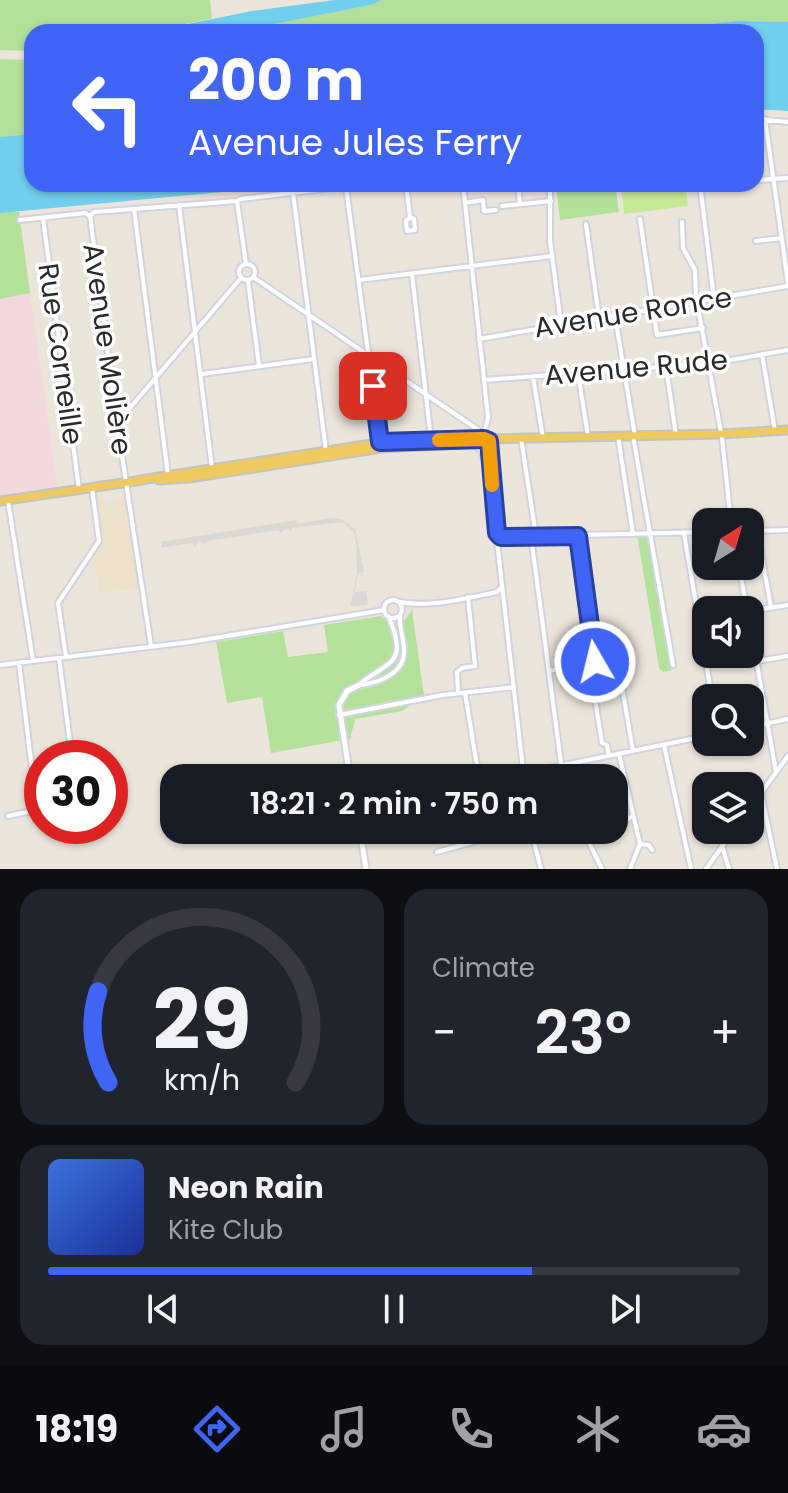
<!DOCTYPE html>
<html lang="en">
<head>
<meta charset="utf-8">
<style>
  :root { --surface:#171b24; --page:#20242c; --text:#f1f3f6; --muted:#9ea1a6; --line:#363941; --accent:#3f64f6 }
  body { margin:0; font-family:Poppins,sans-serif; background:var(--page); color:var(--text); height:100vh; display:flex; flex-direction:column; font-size:30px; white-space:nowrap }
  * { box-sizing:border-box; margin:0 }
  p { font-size:26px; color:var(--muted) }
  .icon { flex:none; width:44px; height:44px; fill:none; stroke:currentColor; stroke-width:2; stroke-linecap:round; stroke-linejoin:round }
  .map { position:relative; height:869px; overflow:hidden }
  .panel { display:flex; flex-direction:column; gap:20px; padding:20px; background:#0d0f14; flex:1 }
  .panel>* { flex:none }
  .top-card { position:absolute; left:24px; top:24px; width:740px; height:168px; border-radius:24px; box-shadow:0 2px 6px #0004; background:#3f64f6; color:#fff; overflow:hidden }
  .needle { width:52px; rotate:37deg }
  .fabs { position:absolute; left:692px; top:508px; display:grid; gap:16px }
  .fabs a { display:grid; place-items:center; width:72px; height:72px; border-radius:16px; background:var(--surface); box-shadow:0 2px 6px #0004; font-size:40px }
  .speed { position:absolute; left:24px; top:740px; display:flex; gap:16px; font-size:40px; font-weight:700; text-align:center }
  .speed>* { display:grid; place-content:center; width:104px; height:104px; border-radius:50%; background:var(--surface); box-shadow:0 2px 6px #0004; line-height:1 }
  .speed .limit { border:12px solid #d22; background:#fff; color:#111 }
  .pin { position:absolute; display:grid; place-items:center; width:68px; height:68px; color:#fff; margin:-34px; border-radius:16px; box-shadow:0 4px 12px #0006 }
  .me { position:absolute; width:88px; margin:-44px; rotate:352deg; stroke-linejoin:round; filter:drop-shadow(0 0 6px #0008) }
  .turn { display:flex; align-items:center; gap:28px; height:168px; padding:0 32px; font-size:36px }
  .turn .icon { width:104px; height:104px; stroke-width:2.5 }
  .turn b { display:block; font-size:56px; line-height:68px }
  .big { font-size:60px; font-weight:600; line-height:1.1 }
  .panel .widget { flex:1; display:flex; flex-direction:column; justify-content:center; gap:12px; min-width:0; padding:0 28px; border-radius:24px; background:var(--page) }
  .panel .dial { align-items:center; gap:0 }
  .dial svg { height:208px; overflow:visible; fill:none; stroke:var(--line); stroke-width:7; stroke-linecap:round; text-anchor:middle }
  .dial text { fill:var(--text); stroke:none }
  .song { display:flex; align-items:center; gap:24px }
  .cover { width:96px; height:96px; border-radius:12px; background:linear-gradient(135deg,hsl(220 70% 55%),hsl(230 70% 35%)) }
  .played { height:8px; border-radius:4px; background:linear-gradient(90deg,var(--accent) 70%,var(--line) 70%) }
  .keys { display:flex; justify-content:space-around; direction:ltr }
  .heat { display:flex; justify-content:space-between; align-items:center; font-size:44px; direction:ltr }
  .panel .tiles { flex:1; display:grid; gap:20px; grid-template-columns:1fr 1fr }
  .widget:last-child { grid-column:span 2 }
  .trip { position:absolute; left:160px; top:764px; width:468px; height:80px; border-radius:24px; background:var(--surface); box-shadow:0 2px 6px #0004; font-weight:600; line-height:80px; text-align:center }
  .dock { display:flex; height:128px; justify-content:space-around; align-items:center; background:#090b0e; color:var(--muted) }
  .dock .icon { width:56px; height:56px }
  .dock .selected { color:var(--accent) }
  .dock b { font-size:36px; color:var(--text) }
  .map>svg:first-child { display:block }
  .education { fill:#ede2cc }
  .medical { fill:#f2d9db }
  .green { fill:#b3e199 }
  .pitch { fill:#c7e995 }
  .plaza { fill:#dcd8d3 }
  .water { fill:#71ceec }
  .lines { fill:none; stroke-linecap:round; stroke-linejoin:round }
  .minor-casing { stroke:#d1d5e2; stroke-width:8 }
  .tertiary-casing { stroke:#d1d5e2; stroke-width:9 }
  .primary-casing { stroke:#c3c3c3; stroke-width:11 }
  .minor { stroke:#fff; stroke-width:4 }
  .tertiary { stroke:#fff; stroke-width:5 }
  .primary { stroke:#eeca5f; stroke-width:7 }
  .route-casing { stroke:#2941a0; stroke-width:20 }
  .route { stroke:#3f64f6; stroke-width:14 }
  .slow { stroke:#f59e0b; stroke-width:14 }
  .labels { text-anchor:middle; stroke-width:7; stroke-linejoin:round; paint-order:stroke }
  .street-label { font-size:28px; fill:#2a2a2a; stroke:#fff }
</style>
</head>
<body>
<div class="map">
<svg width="788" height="869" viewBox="0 0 788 869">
  <rect width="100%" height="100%" fill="#ece5dc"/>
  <!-- education -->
  <path class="education" d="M102 492 105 503 125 500 129 523 127 524 128 529H130L140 588 100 593 93 554 103 540 95 494Z"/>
  <!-- medical -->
  <path class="medical" d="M20 220 58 492 0 501V223Z"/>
  <!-- green -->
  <path class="green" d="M0 0H210L212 18 148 32H32V51L0 50Z
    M382 0H788V22L736 21 633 32H227L371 5Z
    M0 59 32 60V134L0 137Z
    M556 184H615L619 212 560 220Z
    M7 211 19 212 30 293 0 299V213Z
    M637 534H649L672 670 663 672 659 668Z
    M412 610 424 696 402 711 355 719 350 739 271 753 262 697 227 703 216 642 283 631 288 657 328 652 324 625 381 616 389 624 405 620Z"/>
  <!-- pitch -->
  <path class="pitch" d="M621 184H685L688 206 624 214Z"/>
  <!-- plaza -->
  <path class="plaza" d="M332 518 341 519 355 529 364 572 358 573 355 592 366 591 368 605 350 606 357 574 356 539 353 531 342 522 292 528 291 531 286 528 281 533 278 530 207 541 206 544 199 541 195 546 192 543 161 548V542L290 521 296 520 297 524Z"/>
  <!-- water -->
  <path class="water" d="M335 0H382L371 5 247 29 227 32H148L252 11Z
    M736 21 788 22V111L756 109V32H633Z
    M32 134V184H306L0 213V137Z"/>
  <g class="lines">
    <!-- minor casing -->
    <g class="minor-casing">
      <path id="minor" d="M756 119 788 122
        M765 119 788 283
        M756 180 788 178
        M406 184 410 217
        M463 184 488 417 484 435
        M518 184 520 204
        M550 184V240L561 324
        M700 184 714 299
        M346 187 380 442
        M293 193 326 451
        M237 201 246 264
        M465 203 483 200 484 211 496 210
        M179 205 212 468
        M502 206 551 201
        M134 209 168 475
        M90 216 117 423 151 646
        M410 217 414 219 415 230 407 231 406 221Z
        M43 218 79 489
        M640 219 657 335 703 328
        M20 220 85 213 90 216 94 212 237 201 241 199 366 184
        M682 222 683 248 695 270 696 297 722 438 731 522
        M586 224 599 318
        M756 241 782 238
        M239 272a8 8 0 1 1 16 0a8 8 0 1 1-16 0Z
        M412 274 431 439
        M253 277 477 429 489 441 491 477 481 450 474 445
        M359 280 552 256
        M248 281 259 365
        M615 316 635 436
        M479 339 788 286
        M762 354 775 431
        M666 367 676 435
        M578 372 588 437
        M202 374 314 359
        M533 377 543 438
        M484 380 713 363 788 350
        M117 423 241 278
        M618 436 633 534
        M633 436 673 665
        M521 438 536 536
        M491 477 497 533
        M8 501 33 661
        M750 531 788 530
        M757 531 771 607
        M493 537a4 4 0 1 1 8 0a4 4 0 1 1-8 0Z
        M684 533 712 698
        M531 536 561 763 566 778
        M578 536 595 662 593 686 602 743 607 745 609 756
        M501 537 706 532
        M497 541 524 778
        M739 566 747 610
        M384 609a9 9 0 1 1 18 0a9 9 0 1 1-18 0Z
        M400 602C430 608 467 598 497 592L501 588
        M750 611 788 605
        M750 624 776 772
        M66 657 58 603 99 541 92 488
        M59 658 72 758
        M757 661 788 656
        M19 663 37 810
        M0 665 190 642 384 610
        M549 671 617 658 633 751
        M361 683C391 660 408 664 389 617
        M359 685C380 683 406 673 404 648 403 636 399 627 400 615
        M458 693 457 672 462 668 475 666 468 597
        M465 693 479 778
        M339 715 443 695 514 687
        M750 727 788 719
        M664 745 691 869
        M619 754 640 844 630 869
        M524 773 706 736
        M761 793 777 869
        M750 808 788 756
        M8 816 42 809
        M614 827 633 816
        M531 830 541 869
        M583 830 602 869
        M360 834 379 830
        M589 843 610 830
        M640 844 649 845 652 850
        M722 846 729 869
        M437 852 517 830
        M706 869 734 830"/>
    </g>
    <!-- tertiary casing -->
    <g class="tertiary-casing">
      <path id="tertiary" d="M350 778 339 705 347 691 359 685
        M360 830 366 869"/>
    </g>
    <!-- primary casing -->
    <g class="primary-casing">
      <path id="primary" d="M140 480 391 441 721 434 788 430
        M159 480 189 478 382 448 480 443
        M0 501 143 480"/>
    </g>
    <!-- minor -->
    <use href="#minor" class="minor"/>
    <!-- tertiary -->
    <use href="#tertiary" class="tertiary"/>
    <!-- primary -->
    <use href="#primary" class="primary"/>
  </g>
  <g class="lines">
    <!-- route casing -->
    <g class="route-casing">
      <path id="route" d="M373 386 380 442 484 439 489 441 497 533 501 537 578 536 595 662"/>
    </g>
    <!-- route -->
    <use href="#route" class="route"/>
    <!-- slow -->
    <path class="slow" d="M439 440 484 439 489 441 492 485"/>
  </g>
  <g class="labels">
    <!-- street labels -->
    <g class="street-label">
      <text transform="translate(633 312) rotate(-9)" y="10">Avenue Ronce</text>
      <text transform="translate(108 349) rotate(82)" y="10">Avenue Molière</text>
      <text transform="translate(61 354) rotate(82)" y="10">Rue Corneille</text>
      <text transform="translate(636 367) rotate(-5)" y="10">Avenue Rude</text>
    </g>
  </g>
</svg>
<div class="fabs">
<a><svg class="needle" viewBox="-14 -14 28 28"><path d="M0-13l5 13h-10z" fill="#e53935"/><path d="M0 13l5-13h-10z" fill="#9ea1a6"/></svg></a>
<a><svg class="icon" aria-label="sound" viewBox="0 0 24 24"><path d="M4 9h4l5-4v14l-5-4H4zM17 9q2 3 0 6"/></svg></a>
<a><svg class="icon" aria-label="search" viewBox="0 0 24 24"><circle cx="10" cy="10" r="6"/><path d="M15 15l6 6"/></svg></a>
<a><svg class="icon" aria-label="layers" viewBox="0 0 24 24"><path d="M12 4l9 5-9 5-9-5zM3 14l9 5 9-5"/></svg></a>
</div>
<div class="speed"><div class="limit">30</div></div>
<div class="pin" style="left:373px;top:386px;background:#d93025"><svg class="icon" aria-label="arrive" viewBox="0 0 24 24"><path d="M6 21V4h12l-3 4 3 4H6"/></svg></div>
<svg class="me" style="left:595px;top:662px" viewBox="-20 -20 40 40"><circle r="17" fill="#3f64f6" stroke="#fff" stroke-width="3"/><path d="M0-11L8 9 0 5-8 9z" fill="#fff"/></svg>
<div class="trip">18:21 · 2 min · 750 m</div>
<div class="top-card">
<div class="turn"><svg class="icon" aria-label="left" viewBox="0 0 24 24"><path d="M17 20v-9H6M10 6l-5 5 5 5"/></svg><div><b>200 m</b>Avenue Jules Ferry</div></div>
</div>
</div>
<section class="panel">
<div class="tiles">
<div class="widget dial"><svg viewBox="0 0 100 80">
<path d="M14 69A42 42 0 1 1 86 69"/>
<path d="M14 69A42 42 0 0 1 10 34" stroke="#3f64f6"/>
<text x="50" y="56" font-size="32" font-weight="700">29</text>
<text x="50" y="72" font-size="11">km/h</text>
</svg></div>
<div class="widget"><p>Climate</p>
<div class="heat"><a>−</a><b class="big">23°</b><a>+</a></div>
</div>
<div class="widget">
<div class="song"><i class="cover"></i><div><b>Neon Rain</b><p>Kite Club</p></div></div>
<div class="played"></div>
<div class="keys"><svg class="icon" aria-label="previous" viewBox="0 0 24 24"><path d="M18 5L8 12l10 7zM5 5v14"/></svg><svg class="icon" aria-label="pause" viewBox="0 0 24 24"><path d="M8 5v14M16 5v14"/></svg><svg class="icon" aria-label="next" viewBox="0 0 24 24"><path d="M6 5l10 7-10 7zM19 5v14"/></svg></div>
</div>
</div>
</section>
<nav class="dock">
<b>18:19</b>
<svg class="icon selected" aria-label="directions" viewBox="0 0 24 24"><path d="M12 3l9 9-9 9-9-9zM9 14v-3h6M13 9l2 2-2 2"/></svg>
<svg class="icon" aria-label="music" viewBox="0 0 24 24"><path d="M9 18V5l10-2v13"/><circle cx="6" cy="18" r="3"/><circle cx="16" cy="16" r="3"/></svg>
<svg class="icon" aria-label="phone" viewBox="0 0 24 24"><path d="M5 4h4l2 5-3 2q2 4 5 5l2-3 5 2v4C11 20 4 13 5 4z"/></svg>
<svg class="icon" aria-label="climate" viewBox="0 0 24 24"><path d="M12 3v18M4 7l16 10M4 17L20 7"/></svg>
<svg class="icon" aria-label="car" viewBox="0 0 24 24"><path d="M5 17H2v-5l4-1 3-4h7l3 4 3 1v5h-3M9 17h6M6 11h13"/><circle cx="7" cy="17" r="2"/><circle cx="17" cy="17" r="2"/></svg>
</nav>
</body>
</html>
